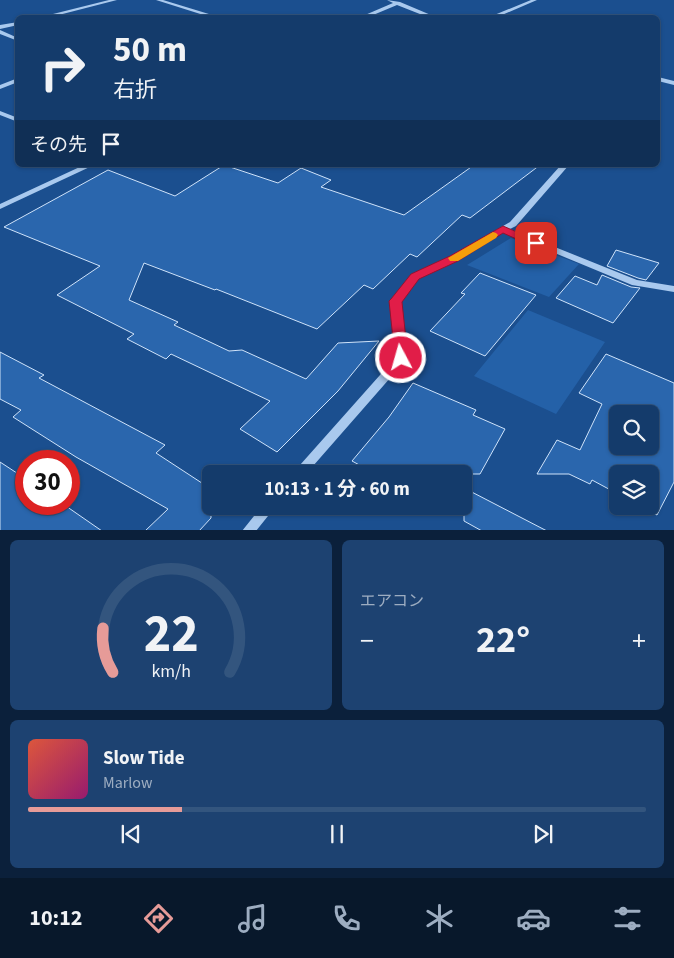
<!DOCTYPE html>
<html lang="ja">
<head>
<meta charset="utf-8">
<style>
  :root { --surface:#143b6b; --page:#1d4271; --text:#f1f3f6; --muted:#9dadc1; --line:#33557e; --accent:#e69b98 }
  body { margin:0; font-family:"Source Sans 3","Noto Sans JP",sans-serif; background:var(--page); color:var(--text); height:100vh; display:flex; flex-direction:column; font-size:19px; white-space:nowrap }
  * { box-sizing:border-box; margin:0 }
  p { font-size:16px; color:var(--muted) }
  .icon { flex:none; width:28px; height:28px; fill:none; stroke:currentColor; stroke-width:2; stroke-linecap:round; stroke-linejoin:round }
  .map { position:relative; height:530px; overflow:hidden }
  .sheet { display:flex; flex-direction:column; gap:10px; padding:10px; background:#0b203b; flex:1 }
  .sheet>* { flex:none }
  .guide { position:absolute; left:15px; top:15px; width:645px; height:152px; border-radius:8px; box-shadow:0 1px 4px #0004,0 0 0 1px var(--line); background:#143b6b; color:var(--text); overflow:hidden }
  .fabs { position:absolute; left:609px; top:405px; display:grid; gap:10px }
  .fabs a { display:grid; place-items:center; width:50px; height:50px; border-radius:8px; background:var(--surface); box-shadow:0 1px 4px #0004,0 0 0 1px var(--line); font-size:25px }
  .speed { position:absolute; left:15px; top:450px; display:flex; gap:10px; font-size:25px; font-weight:700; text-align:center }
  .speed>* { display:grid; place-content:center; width:65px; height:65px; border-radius:50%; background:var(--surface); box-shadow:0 1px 4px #0004,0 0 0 1px var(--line); line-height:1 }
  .speed .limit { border:8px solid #d22; background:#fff; color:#111 }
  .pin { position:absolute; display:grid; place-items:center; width:42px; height:42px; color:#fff; margin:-21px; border-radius:10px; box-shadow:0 2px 8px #0006 }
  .me { position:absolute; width:55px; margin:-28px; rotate:354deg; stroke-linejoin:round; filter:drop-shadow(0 0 4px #0008) }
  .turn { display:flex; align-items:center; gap:18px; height:105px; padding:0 15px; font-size:22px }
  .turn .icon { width:65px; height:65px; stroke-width:2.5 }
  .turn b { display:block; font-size:35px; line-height:42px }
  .then { display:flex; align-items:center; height:48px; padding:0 15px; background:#0003; gap:10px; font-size:19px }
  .big { font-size:38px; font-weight:700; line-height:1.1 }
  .sheet .widget { flex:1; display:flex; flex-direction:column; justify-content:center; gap:8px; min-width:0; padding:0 18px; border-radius:8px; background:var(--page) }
  .sheet .dial { align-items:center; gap:0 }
  .dial svg { height:130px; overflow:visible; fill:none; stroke:var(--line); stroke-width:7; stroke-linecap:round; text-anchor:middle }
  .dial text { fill:var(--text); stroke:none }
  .song { display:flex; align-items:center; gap:15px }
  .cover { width:60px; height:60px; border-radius:8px; background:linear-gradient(135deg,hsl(10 70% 55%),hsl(320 70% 35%)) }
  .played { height:5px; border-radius:2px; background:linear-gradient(90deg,var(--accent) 25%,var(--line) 25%) }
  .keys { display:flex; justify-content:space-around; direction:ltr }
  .heat { display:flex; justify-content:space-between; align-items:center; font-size:28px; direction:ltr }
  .sheet .tiles { flex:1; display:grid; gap:10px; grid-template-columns:1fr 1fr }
  .widget:last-child { grid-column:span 2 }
  .trip { position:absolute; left:202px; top:465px; width:270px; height:50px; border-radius:8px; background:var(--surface); box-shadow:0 1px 4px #0004,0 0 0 1px var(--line); font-weight:700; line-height:50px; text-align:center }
  .tabs { display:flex; height:80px; justify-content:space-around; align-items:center; background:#08182b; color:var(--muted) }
  .tabs .icon { width:35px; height:35px }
  .tabs .active { color:var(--accent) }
  .tabs b { font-size:22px; color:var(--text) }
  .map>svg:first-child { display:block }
  .green { fill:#2461a8 }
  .building { fill:#2a66ad; stroke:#cfe3fa; fill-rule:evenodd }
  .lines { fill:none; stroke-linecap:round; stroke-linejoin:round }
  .minor { fill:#a9c9ee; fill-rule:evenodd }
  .route { fill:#e11d48; stroke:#92132f }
  .slow { fill:#f59e0b }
</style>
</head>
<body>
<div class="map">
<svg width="674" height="531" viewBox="0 0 674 531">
  <rect width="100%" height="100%" fill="#1b4f8f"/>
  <!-- green -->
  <path class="green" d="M511 238 579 264 549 297 467 265Z
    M528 310 605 342 556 414 474 376Z"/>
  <!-- building -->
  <path class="building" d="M224 165 278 183 301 168 331 180 321 187 404 215 474 165H540L470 218 462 215 417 257 410 254 373 289 364 285 317 329 216 289 215 290 144 263 129 300 178 322 174 325 229 351 242 350 306 379 338 343 379 341 338 391 277 452 240 429 270 401 171 354 166 359 127 339 134 334 57 295 100 266 4 227 108 170 175 196Z
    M616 250 659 263 646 280 638 278 607 266Z
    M480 273 536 295 485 356 430 331 465 294 461 293Z
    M602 275 631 287 640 288 613 323 556 298 575 276 597 285Z
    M0 352 44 375 39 378 165 445 156 453 211 489V518L199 531H145L168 509 76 457 13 417 21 410 0 399Z
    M606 354 674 383V482L657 515 640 506H650V474H618V494L592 480 590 484 569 474H537L557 440 580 450 602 404 579 393ZM618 414H650V446H618Z
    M413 383 476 410 473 415 505 429 480 474H376L352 461 389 417Z
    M0 462 26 479V504H63L102 531H0Z
    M464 488 547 531H482L464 521Z"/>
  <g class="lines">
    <!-- minor -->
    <path class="minor" d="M109 0H117L47 18H37Z
      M156 0H163L222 18H213Z
      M387 0 400 2 438 18H430L397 5 366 18H358L393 3Z
      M531 0H537L495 18H487Z
      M18 22V25L0 29V25Z
      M0 30 18 38V41L0 34Z
      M658 77 674 81V85L658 81Z
      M18 78V82L0 89V85Z
      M0 111 18 118V122L0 115Z
      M84 165H94L0 209V204Z
      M561 165H569L516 226 510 229 637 280 674 286V292L632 285 504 232 457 260 418 278 400 301 406 358 405 361 306 474H292L396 357 390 301 412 274 451 256 510 222Z
      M262 506H276L256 531H242Z"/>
  </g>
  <!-- route -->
  <path class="route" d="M503 226 542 243 536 247 532 246 503 233 458 261 419 279 402 302 408 358 406 361H397L395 358 389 301 391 299 411 274 450 256Z"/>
  <!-- slow -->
  <path class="slow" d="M493 232 496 233 498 235 496 238 458 261H450L448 258Z"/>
</svg>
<div class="fabs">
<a><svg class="icon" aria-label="search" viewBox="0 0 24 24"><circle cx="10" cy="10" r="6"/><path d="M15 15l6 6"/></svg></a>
<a><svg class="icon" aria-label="layers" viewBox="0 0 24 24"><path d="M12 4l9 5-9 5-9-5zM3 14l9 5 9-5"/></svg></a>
</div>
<div class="speed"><div class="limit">30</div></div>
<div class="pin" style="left:536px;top:243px;background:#d93025"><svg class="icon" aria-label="arrive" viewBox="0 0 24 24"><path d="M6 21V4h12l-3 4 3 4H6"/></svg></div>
<svg class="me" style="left:401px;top:358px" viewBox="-20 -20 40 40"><circle r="17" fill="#e11d48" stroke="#fff" stroke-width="3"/><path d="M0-11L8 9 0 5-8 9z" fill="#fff"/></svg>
<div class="trip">10:13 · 1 分 · 60 m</div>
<div class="guide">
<div class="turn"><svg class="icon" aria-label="right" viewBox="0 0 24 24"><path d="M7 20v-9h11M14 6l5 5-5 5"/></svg><div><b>50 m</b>右折</div></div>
<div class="then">その先<svg class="icon" aria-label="arrive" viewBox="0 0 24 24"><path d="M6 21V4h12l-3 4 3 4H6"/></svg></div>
</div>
</div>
<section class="sheet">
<div class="tiles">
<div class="widget dial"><svg viewBox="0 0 100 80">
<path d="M14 69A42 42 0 1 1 86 69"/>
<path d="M14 69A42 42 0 0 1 8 42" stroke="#e69b98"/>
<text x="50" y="56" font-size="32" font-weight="700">22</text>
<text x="50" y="72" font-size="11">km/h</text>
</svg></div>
<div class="widget"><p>エアコン</p>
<div class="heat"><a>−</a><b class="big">22°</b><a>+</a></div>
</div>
<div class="widget">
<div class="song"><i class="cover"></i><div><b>Slow Tide</b><p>Marlow</p></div></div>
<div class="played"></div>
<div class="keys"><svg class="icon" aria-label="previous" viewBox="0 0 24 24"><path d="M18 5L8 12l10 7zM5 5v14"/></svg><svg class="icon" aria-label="pause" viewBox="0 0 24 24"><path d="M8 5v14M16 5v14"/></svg><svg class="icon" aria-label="next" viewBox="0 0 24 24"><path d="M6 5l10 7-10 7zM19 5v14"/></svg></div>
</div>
</div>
</section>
<nav class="tabs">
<b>10:12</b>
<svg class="icon active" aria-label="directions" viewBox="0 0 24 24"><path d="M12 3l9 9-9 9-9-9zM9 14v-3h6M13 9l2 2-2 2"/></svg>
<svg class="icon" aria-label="music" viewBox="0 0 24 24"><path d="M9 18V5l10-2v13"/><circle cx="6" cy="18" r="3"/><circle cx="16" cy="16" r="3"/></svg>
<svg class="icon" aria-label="phone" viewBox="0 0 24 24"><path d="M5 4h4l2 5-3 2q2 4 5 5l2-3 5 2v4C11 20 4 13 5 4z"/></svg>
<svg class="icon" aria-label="climate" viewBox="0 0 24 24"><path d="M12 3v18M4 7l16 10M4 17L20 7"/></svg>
<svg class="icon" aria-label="car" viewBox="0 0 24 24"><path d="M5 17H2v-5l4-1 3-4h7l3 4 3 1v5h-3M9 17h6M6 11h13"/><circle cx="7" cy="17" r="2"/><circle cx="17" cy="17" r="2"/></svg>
<svg class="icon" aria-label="filters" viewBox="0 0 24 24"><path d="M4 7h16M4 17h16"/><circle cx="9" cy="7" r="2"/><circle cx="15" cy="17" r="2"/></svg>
</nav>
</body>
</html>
